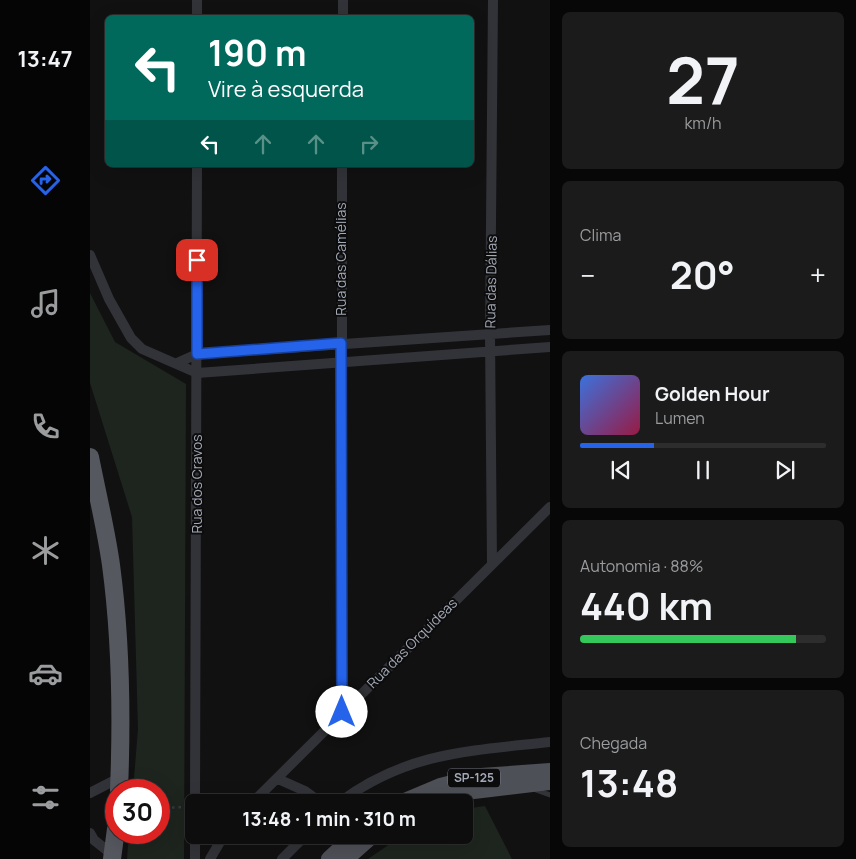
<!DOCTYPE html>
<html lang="pt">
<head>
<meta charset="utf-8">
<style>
  :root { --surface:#0d0d0e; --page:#1b1b1c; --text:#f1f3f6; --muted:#9a9c9e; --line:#2d2d2e; --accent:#2563eb }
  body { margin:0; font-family:Manrope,sans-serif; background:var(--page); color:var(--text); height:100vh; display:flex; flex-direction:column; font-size:19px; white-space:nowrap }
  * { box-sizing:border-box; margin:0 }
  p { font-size:16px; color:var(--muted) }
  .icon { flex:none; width:28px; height:28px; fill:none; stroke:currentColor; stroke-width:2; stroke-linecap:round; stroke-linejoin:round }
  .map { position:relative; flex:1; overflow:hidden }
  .panel { display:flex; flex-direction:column; gap:12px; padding:12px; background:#070708; width:306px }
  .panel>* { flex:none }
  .hud { position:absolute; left:15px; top:15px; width:369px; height:152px; border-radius:8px; box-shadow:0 5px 20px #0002,0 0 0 1px var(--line); background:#00695c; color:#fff; overflow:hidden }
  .speed { position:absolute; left:15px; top:779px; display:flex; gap:10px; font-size:25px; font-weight:700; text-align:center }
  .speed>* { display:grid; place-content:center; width:65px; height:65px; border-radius:50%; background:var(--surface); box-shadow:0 5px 20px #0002,0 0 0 1px var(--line); line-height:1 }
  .speed .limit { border:8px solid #d22; background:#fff; color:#111 }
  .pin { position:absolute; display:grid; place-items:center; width:42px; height:42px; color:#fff; margin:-21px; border-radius:10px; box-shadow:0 2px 8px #0006 }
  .me { position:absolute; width:55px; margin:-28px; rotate:0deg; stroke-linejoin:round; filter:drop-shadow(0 0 4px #0008) }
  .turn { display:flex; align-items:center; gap:18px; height:105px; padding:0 20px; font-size:22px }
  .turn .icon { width:65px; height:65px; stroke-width:2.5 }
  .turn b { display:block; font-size:35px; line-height:42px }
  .lanes { display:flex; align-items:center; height:48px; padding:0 20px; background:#0003; justify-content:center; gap:25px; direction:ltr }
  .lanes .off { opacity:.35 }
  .big { font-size:38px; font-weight:700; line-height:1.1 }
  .panel .widget { flex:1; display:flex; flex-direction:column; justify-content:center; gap:8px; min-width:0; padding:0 18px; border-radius:8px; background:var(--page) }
  .panel .dial { align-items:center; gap:0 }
  .dial b { font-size:65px; line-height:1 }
  .song { display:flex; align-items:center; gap:15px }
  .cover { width:60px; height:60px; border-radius:8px; background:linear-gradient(135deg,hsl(220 70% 55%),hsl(340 70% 35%)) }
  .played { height:5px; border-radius:2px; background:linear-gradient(90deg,var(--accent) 30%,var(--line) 30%) }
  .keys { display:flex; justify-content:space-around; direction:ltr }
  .heat { display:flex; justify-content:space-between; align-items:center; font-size:28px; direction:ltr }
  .charge { height:8px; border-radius:4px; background:linear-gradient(90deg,#34c759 88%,var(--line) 0) }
  .trip { position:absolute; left:95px; top:794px; width:288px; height:50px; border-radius:8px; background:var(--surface); box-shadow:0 5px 20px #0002,0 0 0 1px var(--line); font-weight:700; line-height:50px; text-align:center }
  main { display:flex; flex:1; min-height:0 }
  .dock { display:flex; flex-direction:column; width:90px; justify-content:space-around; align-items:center; background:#050506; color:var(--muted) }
  .dock .icon { width:35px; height:35px }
  .dock .active { color:var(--accent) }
  .dock b { font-size:22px; color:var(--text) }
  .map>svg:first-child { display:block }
  .green { fill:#1d251e }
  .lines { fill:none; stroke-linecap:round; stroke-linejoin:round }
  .path { stroke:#383a3f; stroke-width:2.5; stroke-dasharray:2.5 4; stroke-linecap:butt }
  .service { stroke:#323338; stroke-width:5 }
  .minor { stroke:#323338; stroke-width:10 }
  .primary { stroke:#4e5057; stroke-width:16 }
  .trunk { stroke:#565860; stroke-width:18 }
  .route-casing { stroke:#184099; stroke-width:12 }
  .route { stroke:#2563eb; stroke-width:9 }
  .labels { text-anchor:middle; stroke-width:4; stroke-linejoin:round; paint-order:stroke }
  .shield { fill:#0c0c0d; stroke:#757982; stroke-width:1 }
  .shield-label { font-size:12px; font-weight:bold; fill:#a2a8b4 }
  .street-label { font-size:14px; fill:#a2a8b4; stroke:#0c0c0d }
</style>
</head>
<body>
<main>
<nav class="dock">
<b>13:47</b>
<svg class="icon active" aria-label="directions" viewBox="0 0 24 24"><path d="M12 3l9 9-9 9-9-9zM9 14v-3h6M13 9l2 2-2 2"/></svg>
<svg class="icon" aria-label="music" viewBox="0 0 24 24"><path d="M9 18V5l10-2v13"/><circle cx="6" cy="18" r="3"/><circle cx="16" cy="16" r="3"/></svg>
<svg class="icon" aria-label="phone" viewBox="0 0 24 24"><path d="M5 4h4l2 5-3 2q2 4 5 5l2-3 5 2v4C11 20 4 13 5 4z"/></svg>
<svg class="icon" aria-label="climate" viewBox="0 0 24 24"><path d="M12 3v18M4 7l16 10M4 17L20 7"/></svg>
<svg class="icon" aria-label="car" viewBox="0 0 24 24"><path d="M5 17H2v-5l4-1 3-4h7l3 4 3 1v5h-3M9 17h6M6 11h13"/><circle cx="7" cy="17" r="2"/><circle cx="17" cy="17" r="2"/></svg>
<svg class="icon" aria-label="filters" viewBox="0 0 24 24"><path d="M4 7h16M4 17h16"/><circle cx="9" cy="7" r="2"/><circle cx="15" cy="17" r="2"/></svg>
</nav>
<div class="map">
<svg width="460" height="859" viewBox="0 0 460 859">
  <rect width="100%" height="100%" fill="#111112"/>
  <!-- green -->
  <path class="green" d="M0 293 25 342 96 384 94 859H37L39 833 69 832V790H43L48 729 42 517 0 383Z
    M395 806 422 859H278L313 835H374V809Z"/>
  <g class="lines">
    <!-- path -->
    <path class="path" d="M69 808 95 807"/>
    <!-- service -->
    <path class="service" d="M446 790 460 795"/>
    <!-- minor -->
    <path class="minor" d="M107 18V0
      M253 18V0
      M0 255 19 299 41 338 52 349 107 373 460 347
      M87 363 107 354 460 330
      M402 564 400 334 403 0
      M252 712V165
      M188 779 215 791 230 802
      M0 793 29 778
      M105 802 107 165
      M163 802 460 507
      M250 802C317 752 380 751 460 742
      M0 833 4 840 23 855
      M105 835V859
      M120 859 134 835
      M192 859 216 835"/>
    <!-- primary -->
    <path class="primary" d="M312 802 350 786 391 776 460 771
      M342 802 367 793 460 782
      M239 859 265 835
      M256 859 283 835"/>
    <!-- trunk -->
    <path class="trunk" d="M0 457C7 493 16 529 21 565 31 640 32 715 29 790
      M22 859 26 829"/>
  </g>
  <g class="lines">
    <!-- route casing -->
    <g class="route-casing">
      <path id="route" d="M107 260V354L251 343 252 712"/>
    </g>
    <!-- route -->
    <use href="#route" class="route"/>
  </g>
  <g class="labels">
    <!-- shield labels -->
    <rect class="shield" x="358" y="768.5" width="52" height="19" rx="4"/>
    <g class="shield-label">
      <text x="384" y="782">SP-125</text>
    </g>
    <!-- street labels -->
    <g class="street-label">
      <text transform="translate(251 259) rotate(-90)" y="5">Rua das Camélias</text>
      <text transform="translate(401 282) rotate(-89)" y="5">Rua das Dálias</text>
      <text transform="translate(107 484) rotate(-90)" y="5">Rua dos Cravos</text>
      <text transform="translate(322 643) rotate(-45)" y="5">Rua das Orquídeas</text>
    </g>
  </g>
</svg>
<div class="speed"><div class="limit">30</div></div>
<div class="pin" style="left:107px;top:260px;background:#d93025"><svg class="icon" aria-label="arrive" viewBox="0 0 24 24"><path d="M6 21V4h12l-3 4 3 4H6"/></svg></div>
<svg class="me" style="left:252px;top:712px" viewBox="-20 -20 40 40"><circle r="19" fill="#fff"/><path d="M0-13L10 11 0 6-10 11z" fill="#2563eb"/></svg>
<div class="trip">13:48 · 1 min · 310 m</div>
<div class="hud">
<div class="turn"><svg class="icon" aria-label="left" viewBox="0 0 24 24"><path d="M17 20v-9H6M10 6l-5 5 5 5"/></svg><div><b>190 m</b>Vire à esquerda</div></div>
<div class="lanes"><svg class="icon" aria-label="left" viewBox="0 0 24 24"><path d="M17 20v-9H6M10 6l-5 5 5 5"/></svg><svg class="icon off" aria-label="ahead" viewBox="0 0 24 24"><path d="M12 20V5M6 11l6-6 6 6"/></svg><svg class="icon off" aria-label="ahead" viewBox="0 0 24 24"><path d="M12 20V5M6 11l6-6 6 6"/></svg><svg class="icon off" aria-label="right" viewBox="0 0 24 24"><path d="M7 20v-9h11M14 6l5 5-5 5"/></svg></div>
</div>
</div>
<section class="panel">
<div class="widget dial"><b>27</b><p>km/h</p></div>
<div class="widget"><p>Clima</p>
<div class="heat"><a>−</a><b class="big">20°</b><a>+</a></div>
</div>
<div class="widget">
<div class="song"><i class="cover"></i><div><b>Golden Hour</b><p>Lumen</p></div></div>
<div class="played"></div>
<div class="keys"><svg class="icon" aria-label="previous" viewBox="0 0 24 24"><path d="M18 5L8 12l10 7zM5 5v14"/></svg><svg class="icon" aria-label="pause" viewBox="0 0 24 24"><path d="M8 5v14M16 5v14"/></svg><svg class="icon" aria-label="next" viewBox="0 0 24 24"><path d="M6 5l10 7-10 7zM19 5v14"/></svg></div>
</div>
<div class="widget"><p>Autonomia · 88%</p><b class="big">440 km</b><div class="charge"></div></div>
<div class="widget"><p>Chegada</p><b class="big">13:48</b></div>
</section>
</main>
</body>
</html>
